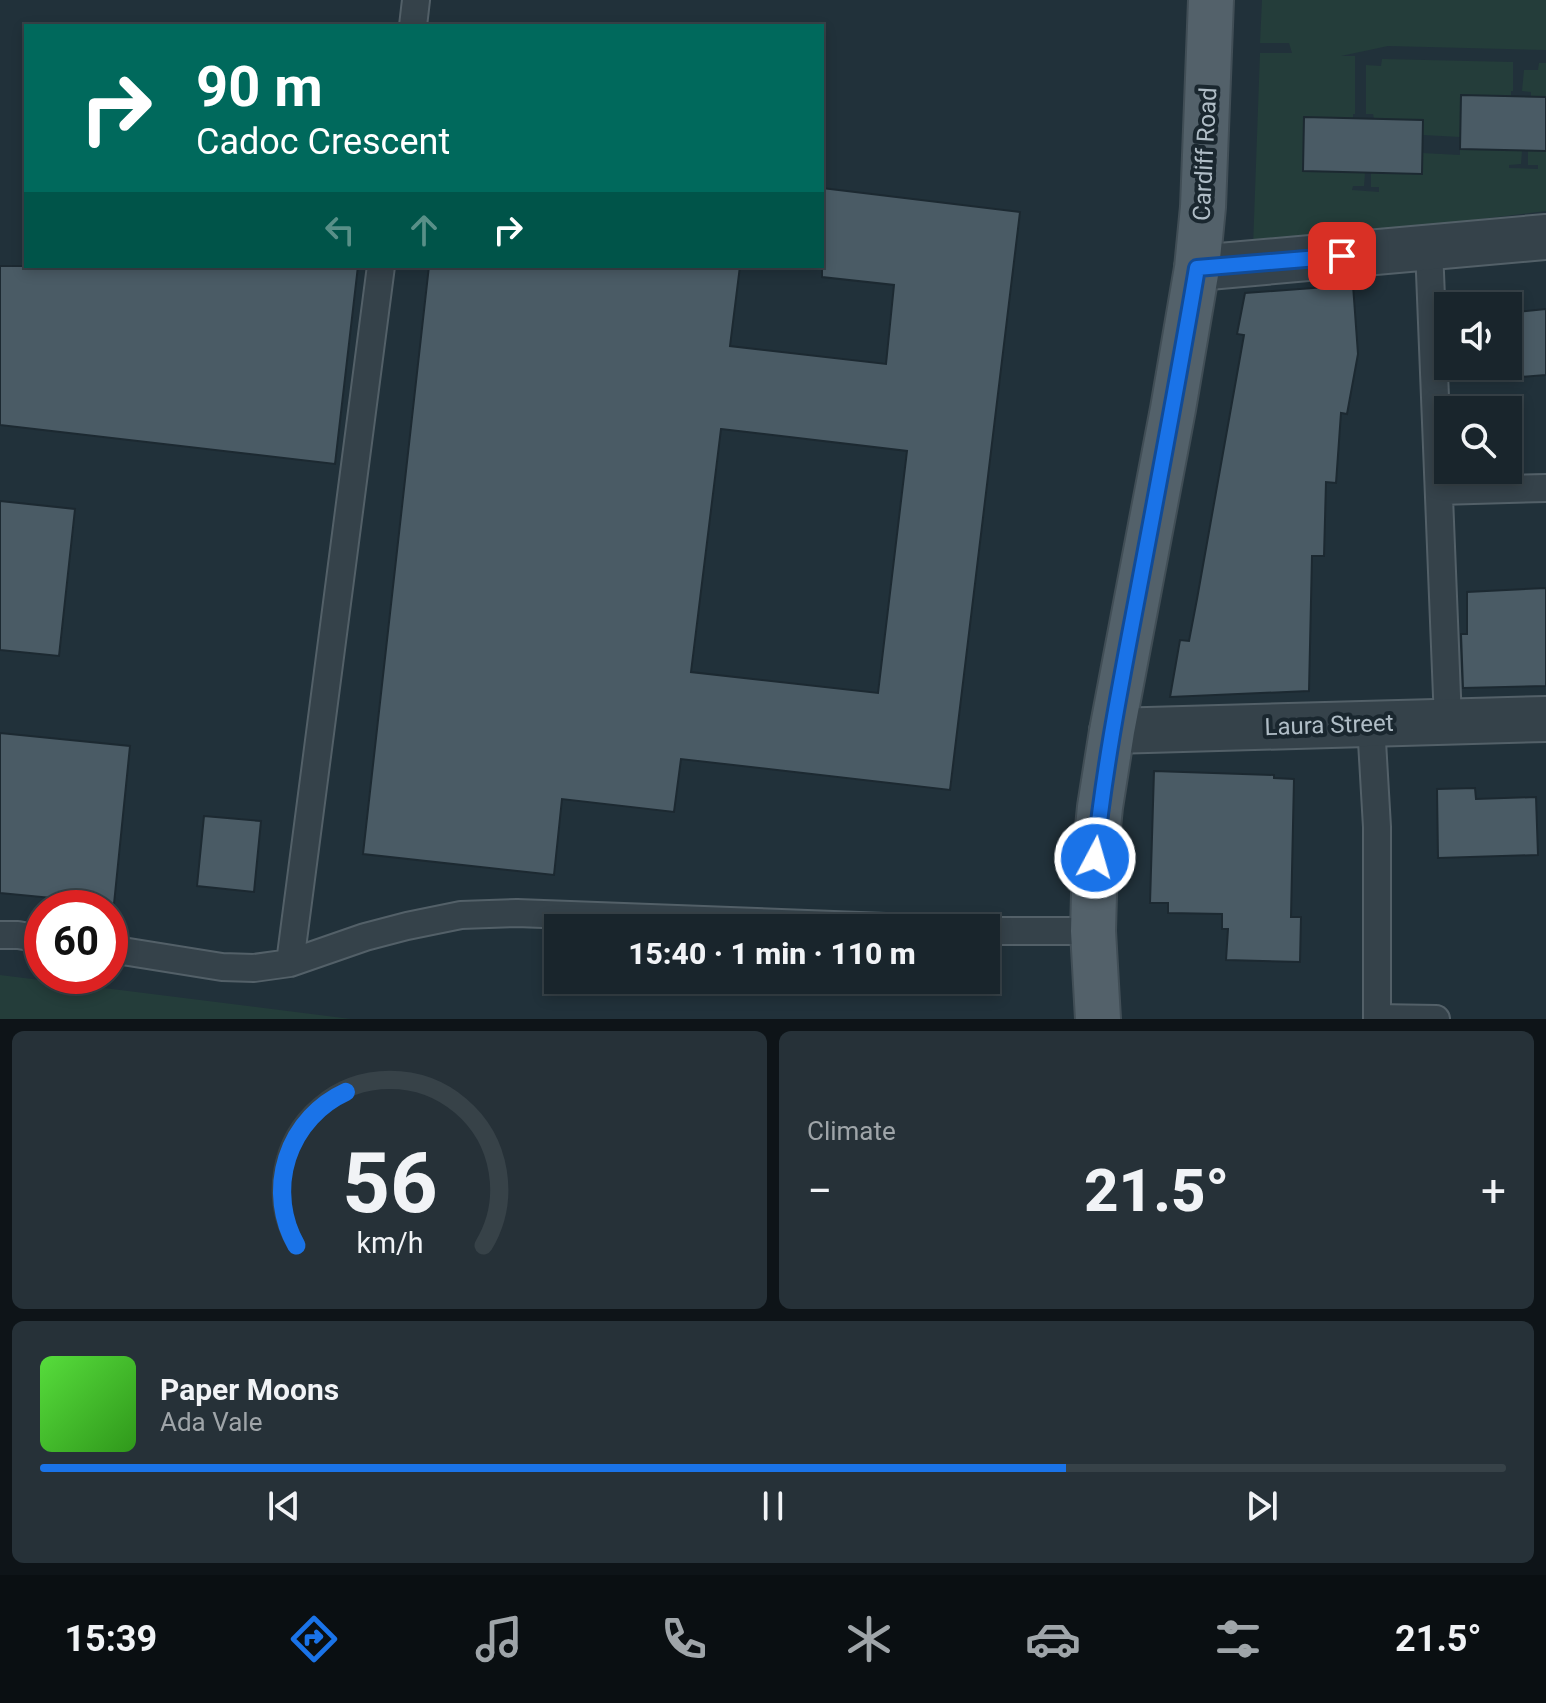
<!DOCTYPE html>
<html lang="en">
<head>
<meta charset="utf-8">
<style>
  :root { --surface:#19252c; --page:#263138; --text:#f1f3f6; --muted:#9fa5a9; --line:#374248; --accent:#1a73e8 }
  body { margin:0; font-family:Roboto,sans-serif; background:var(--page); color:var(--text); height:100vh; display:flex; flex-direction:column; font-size:30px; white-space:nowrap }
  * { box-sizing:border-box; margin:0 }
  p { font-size:26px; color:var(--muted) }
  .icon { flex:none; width:44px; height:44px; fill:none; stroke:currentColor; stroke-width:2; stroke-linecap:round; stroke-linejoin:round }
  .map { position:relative; height:1019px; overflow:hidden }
  .details { display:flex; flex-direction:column; gap:12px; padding:12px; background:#0e1418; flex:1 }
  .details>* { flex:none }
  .banner { position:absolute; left:24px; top:24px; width:800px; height:244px; border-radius:0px; box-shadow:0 4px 12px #0003,0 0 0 2px var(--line); background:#00695c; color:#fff; overflow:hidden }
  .tools { position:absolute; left:1434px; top:292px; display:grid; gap:16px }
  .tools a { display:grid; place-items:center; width:88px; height:88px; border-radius:0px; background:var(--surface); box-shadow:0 4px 12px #0003,0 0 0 2px var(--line); font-size:40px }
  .speed { position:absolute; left:24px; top:890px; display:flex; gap:16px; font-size:40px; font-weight:700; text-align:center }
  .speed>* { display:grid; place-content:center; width:104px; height:104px; border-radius:50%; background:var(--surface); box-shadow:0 4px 12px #0003,0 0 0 2px var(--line); line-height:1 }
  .speed .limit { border:12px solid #d22; background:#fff; color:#111 }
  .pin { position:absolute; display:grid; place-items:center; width:68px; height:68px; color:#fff; margin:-34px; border-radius:16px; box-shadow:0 4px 12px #0006 }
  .me { position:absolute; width:88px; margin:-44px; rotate:6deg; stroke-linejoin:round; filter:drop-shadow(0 0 6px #0008) }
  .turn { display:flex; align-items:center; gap:28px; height:168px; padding:0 40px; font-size:36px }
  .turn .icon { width:104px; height:104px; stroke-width:2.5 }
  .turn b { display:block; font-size:56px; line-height:68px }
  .lanes { display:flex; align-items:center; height:76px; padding:0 40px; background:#0003; justify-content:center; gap:40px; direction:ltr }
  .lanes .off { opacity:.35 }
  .big { font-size:60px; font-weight:800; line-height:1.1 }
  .details .widget { flex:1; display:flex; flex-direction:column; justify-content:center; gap:12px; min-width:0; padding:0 28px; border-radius:12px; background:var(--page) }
  .details .dial { align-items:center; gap:0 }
  .dial svg { height:208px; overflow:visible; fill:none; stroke:var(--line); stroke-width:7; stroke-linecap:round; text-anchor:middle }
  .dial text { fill:var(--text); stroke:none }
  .song { display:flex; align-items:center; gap:24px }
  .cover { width:96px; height:96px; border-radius:12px; background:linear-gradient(135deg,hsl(110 70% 55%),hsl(110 70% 35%)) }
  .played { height:8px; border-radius:4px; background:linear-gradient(90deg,var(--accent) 70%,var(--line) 70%) }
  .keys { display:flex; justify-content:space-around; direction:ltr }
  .heat { display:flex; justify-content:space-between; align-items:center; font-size:44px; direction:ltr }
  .details .tiles { flex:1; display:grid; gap:12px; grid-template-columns:1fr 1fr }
  .widget:last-child { grid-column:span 2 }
  .trip { position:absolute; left:544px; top:914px; width:456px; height:80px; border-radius:0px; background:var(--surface); box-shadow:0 4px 12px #0003,0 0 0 2px var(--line); font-weight:800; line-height:80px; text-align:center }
  .menu { display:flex; height:128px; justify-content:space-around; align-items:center; background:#0a0f12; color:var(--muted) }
  .menu .icon { width:56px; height:56px }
  .menu .selected { color:var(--accent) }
  .menu b { font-size:36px; color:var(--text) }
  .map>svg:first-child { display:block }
  .green { fill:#243d3a }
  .building { fill:#4a5b65; stroke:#1c2931; stroke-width:2; fill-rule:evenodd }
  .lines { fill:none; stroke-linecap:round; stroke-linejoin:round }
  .service-casing { stroke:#536068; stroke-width:30 }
  .minor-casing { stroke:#536068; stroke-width:48 }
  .primary-casing { stroke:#414e56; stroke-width:48 }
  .service { stroke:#35424a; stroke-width:26 }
  .minor { stroke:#35424a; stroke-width:44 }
  .primary { stroke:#53616a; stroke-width:44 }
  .route-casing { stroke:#114b97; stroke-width:20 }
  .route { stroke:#1a73e8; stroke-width:14 }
  .labels { text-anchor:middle; stroke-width:8; stroke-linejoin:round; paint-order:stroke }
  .street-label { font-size:24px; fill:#b0bdc6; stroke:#1a272f }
</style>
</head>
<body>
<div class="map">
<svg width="1546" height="1019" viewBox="0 0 1546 1019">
  <rect width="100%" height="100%" fill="#21313a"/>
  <!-- green -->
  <path class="green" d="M1262 0H1546V50L1388 46 1341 56H1355V114H1353V118L1305 117 1303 170 1365 173 1364 186H1353L1352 190 1379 192V187H1371V173L1422 153 1460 155V149L1522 151 1521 164 1509 165V168L1538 169V165H1528V151H1546V211L1253 247 1260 53H1292L1289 43H1260Z
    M1382 59 1513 62V91H1511V96L1460 137 1423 135V120L1374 119 1373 114H1366V65L1381 66Z
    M1539 63H1546V97H1531V92L1522 91 1524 70H1538Z
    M0 975 351 1019H0Z"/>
  <!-- building -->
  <path class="building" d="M1461 95 1546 97V151L1460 149Z
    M1304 117 1423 120 1422 174 1303 171Z
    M822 188 1020 212 950 790 681 759 674 812 562 799 554 875 363 854 429 266H740L730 346 886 364 894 285 822 277ZM721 429 907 451 878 693 691 672Z
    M0 266H358L335 464 0 425Z
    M1353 285 1358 354 1347 414 1341 413 1336 483 1326 482 1324 556H1312L1309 691 1170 697 1180 640 1189 641 1197 599 1244 335 1237 334 1245 293Z
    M1546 309V375L1508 378V313Z
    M0 501 75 509 59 656 0 650Z
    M1546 588V686L1463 688 1461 634H1467V592Z
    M0 733 130 746 114 904 0 893Z
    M1154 771 1274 775V778L1294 779 1291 917H1301L1300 962 1226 960 1228 929H1222V914L1168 913V903H1150Z
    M1475 788 1476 799 1536 797 1538 855 1438 858 1437 789Z
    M204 816 261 821 254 892 197 886Z"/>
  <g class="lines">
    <!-- service casing -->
    <g class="service-casing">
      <path id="service" d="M413 26 416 0
        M1429 248 1448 721
        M1439 491 1546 488
        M1371 724 1377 827V1018L1436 1019
        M986 931H1093
        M0 935H18L42 939
        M110 949 222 967 254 968 290 963 365 937 407 926 461 915 517 913 912 928
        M290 963 381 266"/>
    </g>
    <!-- minor casing -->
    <g class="minor-casing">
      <path id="minor" d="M1197 268 1546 237
        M1112 731 1546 719"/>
    </g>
    <!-- primary casing -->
    <g class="primary-casing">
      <path id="primary" d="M1098 1019 1093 931 1095 858 1100 807 1112 731 1173 409 1197 268 1203 207 1211 0"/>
    </g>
    <!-- service -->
    <use href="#service" class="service"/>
    <!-- minor -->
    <use href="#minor" class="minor"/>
    <!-- primary -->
    <use href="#primary" class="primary"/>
  </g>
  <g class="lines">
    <!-- route casing -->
    <g class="route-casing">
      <path id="route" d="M1095 858C1104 767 1122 677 1139 587 1159 481 1179 375 1197 268L1342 256"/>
    </g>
    <!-- route -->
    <use href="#route" class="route"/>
  </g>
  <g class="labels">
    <!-- street labels -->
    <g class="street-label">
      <text transform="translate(1205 154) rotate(-87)" y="8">Cardiff Road</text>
      <text transform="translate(1329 725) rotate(-2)" y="8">Laura Street</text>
    </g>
  </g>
</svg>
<div class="tools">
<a><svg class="icon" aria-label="sound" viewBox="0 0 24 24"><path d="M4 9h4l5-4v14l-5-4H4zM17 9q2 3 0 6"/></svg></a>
<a><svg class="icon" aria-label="search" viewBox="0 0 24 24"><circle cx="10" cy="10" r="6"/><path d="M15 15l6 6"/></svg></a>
</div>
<div class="speed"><div class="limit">60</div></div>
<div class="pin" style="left:1342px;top:256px;background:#d93025"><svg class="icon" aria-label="arrive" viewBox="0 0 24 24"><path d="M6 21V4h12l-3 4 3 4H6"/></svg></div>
<svg class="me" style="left:1095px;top:858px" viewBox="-20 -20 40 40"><circle r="17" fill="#1a73e8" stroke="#fff" stroke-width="3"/><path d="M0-11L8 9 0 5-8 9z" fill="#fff"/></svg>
<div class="trip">15:40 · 1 min · 110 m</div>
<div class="banner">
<div class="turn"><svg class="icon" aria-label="right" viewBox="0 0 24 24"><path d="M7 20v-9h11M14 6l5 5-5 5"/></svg><div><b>90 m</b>Cadoc Crescent</div></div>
<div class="lanes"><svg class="icon off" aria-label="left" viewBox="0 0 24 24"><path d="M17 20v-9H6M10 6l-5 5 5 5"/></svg><svg class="icon off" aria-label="ahead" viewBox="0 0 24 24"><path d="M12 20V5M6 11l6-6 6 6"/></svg><svg class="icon" aria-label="right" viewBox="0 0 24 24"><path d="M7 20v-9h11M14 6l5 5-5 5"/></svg></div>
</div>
</div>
<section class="details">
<div class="tiles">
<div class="widget dial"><svg viewBox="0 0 100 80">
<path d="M14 69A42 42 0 1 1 86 69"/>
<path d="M14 69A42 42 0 0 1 33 10" stroke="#1a73e8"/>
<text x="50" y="56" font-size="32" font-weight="700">56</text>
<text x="50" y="72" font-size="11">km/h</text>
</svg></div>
<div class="widget"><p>Climate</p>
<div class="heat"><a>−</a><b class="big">21.5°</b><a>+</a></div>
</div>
<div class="widget">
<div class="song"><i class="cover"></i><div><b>Paper Moons</b><p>Ada Vale</p></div></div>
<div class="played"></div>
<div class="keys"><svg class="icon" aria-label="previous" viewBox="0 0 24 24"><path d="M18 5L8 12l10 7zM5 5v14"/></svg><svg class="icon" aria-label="pause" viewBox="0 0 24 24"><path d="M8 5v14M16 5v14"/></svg><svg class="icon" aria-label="next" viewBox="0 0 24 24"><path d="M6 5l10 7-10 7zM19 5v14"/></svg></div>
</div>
</div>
</section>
<nav class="menu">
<b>15:39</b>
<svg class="icon selected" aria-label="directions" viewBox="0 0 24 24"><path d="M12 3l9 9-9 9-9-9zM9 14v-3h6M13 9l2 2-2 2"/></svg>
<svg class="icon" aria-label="music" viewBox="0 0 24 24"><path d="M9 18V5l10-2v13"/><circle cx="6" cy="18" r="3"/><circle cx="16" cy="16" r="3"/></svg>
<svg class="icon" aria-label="phone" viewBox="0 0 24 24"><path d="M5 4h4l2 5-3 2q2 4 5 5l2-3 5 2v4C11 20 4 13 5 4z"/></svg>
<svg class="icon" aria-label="climate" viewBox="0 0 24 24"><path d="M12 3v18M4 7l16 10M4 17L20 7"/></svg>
<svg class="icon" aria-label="car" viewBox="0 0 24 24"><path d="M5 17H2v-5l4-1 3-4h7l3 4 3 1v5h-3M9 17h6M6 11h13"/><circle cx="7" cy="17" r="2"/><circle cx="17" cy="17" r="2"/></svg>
<svg class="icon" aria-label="filters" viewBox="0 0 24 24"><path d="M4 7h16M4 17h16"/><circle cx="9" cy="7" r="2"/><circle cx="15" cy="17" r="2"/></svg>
<b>21.5°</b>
</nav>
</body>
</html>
